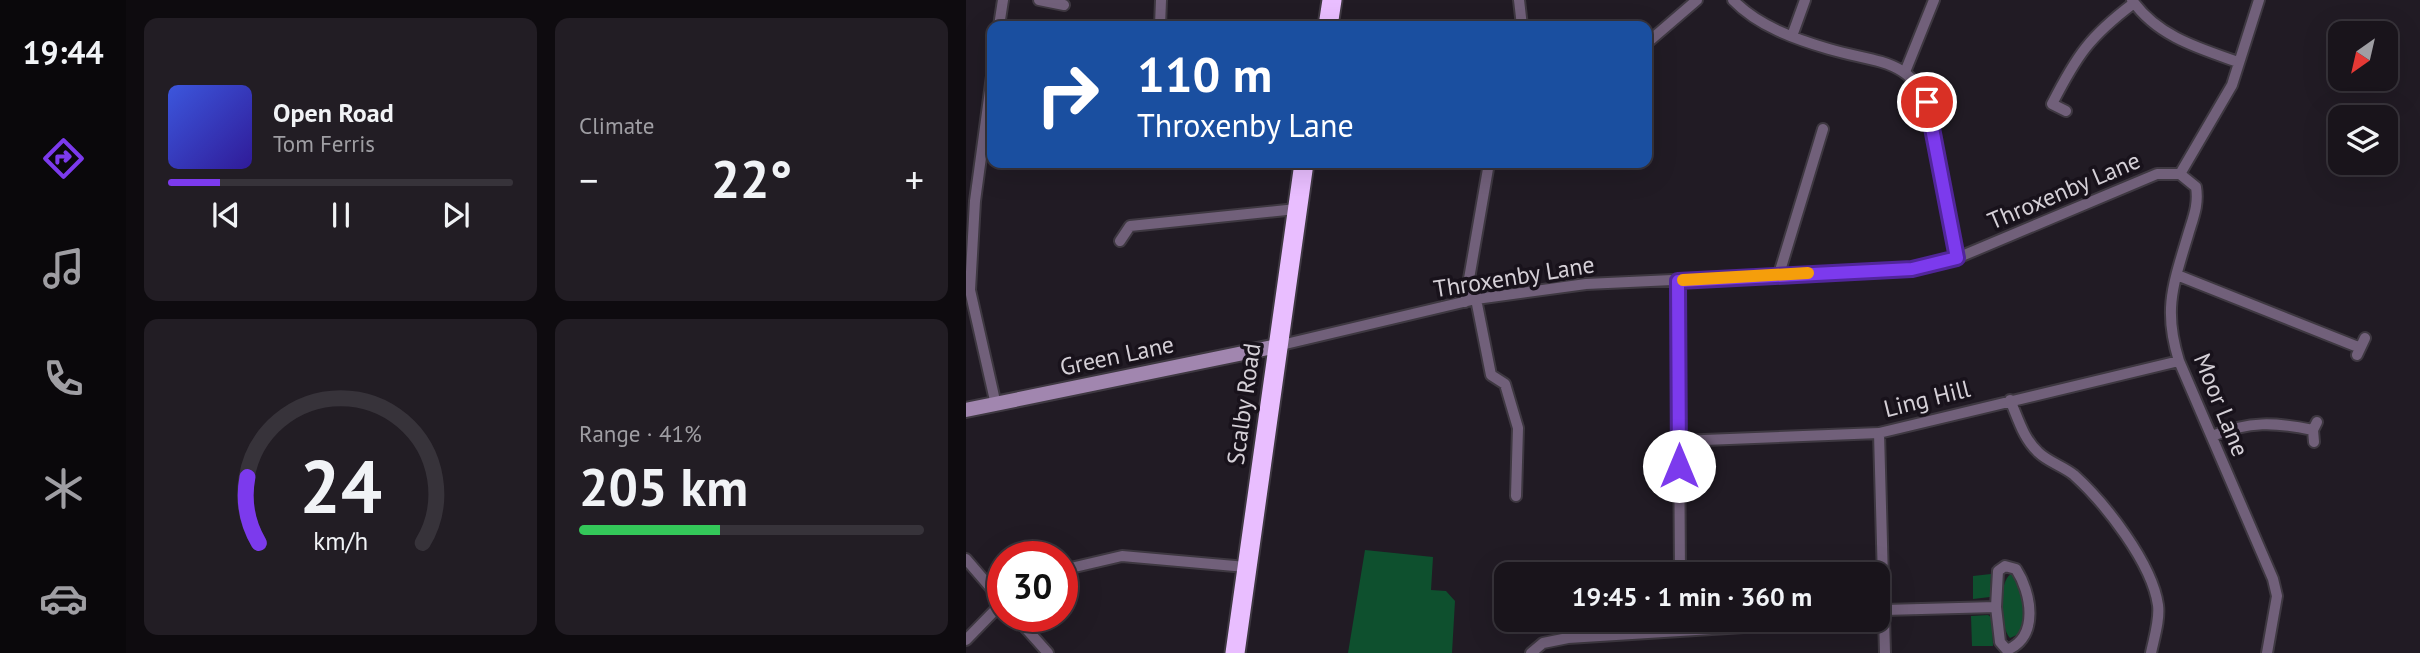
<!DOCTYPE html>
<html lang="en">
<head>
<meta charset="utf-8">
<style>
  :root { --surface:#19141b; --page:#221d24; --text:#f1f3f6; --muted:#9f9ea3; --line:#37333a; --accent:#7c3aed }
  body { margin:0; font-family:"PT Sans",sans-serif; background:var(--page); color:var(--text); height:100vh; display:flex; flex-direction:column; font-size:26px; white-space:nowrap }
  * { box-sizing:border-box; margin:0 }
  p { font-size:23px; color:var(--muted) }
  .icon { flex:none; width:38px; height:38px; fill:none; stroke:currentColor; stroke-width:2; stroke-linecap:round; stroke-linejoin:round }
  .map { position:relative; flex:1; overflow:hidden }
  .sheet { display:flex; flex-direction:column; gap:18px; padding:18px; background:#0e0b0f; width:840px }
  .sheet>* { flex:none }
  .banner { position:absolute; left:21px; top:21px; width:665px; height:147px; border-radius:14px; box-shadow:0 7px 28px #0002,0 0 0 2px var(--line); background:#1a4fa0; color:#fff; overflow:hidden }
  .needle { width:46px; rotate:214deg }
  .controls { position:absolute; left:1362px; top:21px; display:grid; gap:14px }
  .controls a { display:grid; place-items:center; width:70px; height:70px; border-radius:14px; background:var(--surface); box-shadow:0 7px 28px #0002,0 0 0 2px var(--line); font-size:35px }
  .speed { position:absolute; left:21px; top:541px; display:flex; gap:14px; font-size:35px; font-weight:700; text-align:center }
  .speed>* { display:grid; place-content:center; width:91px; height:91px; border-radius:50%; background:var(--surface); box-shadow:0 7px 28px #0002,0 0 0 2px var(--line); line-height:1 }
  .speed .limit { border:10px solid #d22; background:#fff; color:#111 }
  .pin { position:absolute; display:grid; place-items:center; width:60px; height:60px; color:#fff; margin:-30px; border:4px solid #fff; border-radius:50%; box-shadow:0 2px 7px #0007 }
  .me { position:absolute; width:77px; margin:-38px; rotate:0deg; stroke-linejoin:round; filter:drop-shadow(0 0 5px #0008) }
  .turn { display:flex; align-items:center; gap:24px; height:147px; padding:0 35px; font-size:32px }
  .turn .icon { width:91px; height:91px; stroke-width:2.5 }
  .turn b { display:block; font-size:49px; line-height:60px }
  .big { font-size:52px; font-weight:700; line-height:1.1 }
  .sheet .card { flex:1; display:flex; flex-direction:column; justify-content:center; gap:10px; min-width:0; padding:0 24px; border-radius:14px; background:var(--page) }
  .sheet .dial { align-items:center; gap:0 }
  .dial svg { height:182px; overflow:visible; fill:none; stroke:var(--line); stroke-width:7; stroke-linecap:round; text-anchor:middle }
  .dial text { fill:var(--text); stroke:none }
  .song { display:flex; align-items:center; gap:21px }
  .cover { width:84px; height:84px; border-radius:10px; background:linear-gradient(135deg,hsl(230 70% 55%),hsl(250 70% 35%)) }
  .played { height:7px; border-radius:4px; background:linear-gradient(90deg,var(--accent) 15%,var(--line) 15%) }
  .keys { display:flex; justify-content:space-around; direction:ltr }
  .heat { display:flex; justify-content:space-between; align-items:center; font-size:38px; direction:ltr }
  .charge { height:10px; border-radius:5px; background:linear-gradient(90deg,#34c759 41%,var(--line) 0) }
  .sheet .tiles { flex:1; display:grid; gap:18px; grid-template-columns:repeat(2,1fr) }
  .trip { position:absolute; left:528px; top:562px; width:396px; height:70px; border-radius:14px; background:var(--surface); box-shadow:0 7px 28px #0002,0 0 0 2px var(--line); font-weight:700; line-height:70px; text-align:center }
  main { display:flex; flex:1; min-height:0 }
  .tab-bar { display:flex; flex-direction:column; width:126px; justify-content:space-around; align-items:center; background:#0a080b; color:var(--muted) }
  .tab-bar .icon { width:49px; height:49px }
  .tab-bar .on { color:var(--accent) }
  .tab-bar b { font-size:32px; color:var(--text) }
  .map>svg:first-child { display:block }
  .green { fill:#0e502e }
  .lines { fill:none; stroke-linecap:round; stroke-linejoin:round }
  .street-casing { stroke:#3e3841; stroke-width:14 }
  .secondary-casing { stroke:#3e3841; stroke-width:18 }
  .highway-casing { stroke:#3e3841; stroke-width:23 }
  .street { stroke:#71607a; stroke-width:10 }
  .secondary { stroke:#a186af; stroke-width:14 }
  .highway { stroke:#e9beff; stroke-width:19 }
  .route-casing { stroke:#51269a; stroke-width:18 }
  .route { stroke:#7c3aed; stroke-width:12 }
  .slow { stroke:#f59e0b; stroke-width:12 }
  .labels { text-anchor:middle; stroke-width:7; stroke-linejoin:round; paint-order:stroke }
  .street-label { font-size:24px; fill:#d5d0d7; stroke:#18121b }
</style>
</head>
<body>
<main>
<nav class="tab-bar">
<b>19:44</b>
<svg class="icon on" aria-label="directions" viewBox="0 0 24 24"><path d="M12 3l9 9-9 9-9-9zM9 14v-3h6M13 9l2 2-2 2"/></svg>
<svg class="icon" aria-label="music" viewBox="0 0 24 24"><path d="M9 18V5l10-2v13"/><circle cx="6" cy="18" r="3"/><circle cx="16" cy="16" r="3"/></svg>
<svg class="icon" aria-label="phone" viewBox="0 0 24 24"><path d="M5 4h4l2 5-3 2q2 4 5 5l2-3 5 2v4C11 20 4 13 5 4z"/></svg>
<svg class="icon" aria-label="climate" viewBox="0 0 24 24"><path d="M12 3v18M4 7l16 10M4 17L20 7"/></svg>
<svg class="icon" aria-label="car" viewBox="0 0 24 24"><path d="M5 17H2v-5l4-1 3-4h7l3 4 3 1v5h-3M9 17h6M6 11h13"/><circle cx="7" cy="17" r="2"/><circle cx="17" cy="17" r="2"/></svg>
</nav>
<section class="sheet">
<div class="tiles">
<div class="card">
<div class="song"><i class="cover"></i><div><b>Open Road</b><p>Tom Ferris</p></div></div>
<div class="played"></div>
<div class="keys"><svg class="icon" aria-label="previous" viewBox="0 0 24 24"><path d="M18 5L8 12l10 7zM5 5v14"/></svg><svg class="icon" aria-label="pause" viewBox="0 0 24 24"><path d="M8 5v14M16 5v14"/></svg><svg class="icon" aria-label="next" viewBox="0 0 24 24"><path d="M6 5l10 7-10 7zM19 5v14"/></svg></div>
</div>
<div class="card"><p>Climate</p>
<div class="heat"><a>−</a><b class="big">22°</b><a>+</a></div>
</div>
<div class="card dial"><svg viewBox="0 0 100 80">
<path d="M14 69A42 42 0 1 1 86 69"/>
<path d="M14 69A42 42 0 0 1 9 40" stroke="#7c3aed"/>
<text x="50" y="56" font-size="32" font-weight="700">24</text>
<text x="50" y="72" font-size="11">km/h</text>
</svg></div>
<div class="card"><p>Range · 41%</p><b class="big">205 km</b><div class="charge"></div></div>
</div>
</section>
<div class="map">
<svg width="1454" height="653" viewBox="0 0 1454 653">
  <rect width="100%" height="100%" fill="#211b24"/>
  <!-- green -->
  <path class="green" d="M399 550 467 557 465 590 480 591 489 601 486 653H382Z
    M1025 574 1024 597 1007 599V576Z
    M1045 574C1060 586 1062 618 1053 634L1044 638C1034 628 1032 581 1045 574Z
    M1022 615 1026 618 1027 646H1006L1005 616Z"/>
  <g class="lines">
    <!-- street casing -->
    <g class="street-casing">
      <path id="street" d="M73 0 98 5
        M553 0 556 26
        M767 0C792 26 829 39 863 49 909 63 949 57 964 114L991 258
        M1166 0C1191 36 1232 48 1272 62
        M33 26 37 0
        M194 26 195 0
        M826 36 839 0
        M681 43 731 0
        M939 72 968 0
        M26 76 9 201 4 290 30 405
        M1100 111 1086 104C1111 55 1124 36 1168 3
        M1214 174 1266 85 1293 0
        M154 241 164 226 330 209
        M813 274 857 129
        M1211 275 1392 347
        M712 281 714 574
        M510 299 525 375 539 384 552 428 550 496
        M499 302 523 163
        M311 346 510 299 620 284 946 269 991 258 1191 174H1214L1230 187C1233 205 1227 218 1222 235 1207 285 1197 310 1213 361L1307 579 1311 596 1301 653
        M1391 355 1399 338
        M1044 400C1052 418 1057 438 1072 452 1082 462 1097 466 1108 475 1139 503 1186 563 1192 605 1194 620 1188 638 1185 653
        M913 433 919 653
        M1246 436C1284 421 1308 422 1347 430
        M713 441 913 433 1213 361
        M1348 442 1347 430 1351 422
        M0 559 37 602
        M96 570 156 556 280 567
        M918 610 1030 607 1032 571 1039 566 1050 569C1065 592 1074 637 1041 650L1034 642 1030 607
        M49 616 82 653
        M0 640 37 602
        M565 653 577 643 602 638 888 620"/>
    </g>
    <!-- secondary casing -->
    <g class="secondary-casing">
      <path id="secondary" d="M0 410 311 346"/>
    </g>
    <!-- highway casing -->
    <g class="highway-casing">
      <path id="highway" d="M362 26 366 0
        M269 653 338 163"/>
    </g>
    <!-- street -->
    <use href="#street" class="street"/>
    <!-- secondary -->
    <use href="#secondary" class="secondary"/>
    <!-- highway -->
    <use href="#highway" class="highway"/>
  </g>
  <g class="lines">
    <!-- route casing -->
    <g class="route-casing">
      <path id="route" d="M713 466 712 281 946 269 991 258 961 102"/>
    </g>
    <!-- route -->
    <use href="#route" class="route"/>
    <!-- slow -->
    <path class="slow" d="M717 280 842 273"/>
  </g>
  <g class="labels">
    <!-- street labels -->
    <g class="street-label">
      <text transform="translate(1098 191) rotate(-23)" y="8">Throxenby Lane</text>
      <text transform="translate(548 277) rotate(-9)" y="8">Throxenby Lane</text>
      <text transform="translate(151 356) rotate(-12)" y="8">Green Lane</text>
      <text transform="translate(961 399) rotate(-14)" y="8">Ling Hill</text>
      <text transform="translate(278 404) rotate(-82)" y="8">Scalby Road</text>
      <text transform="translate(1255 405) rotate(68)" y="8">Moor Lane</text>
    </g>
  </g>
</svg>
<div class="controls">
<a><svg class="needle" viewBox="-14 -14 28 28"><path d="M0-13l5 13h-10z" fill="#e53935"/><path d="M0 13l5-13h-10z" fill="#9f9ea3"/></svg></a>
<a><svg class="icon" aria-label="layers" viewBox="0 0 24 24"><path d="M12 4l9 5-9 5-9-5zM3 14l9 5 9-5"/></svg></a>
</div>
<div class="speed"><div class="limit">30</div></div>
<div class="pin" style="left:961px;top:102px;background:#d93025"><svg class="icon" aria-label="arrive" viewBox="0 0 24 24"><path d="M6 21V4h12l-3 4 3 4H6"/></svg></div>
<svg class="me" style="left:713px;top:466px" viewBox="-20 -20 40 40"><circle r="19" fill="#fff"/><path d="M0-13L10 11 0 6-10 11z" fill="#7c3aed"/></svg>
<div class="trip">19:45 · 1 min · 360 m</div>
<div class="banner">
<div class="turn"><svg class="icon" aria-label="right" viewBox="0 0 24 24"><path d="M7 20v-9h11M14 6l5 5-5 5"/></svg><div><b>110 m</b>Throxenby Lane</div></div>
</div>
</div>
</main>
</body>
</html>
